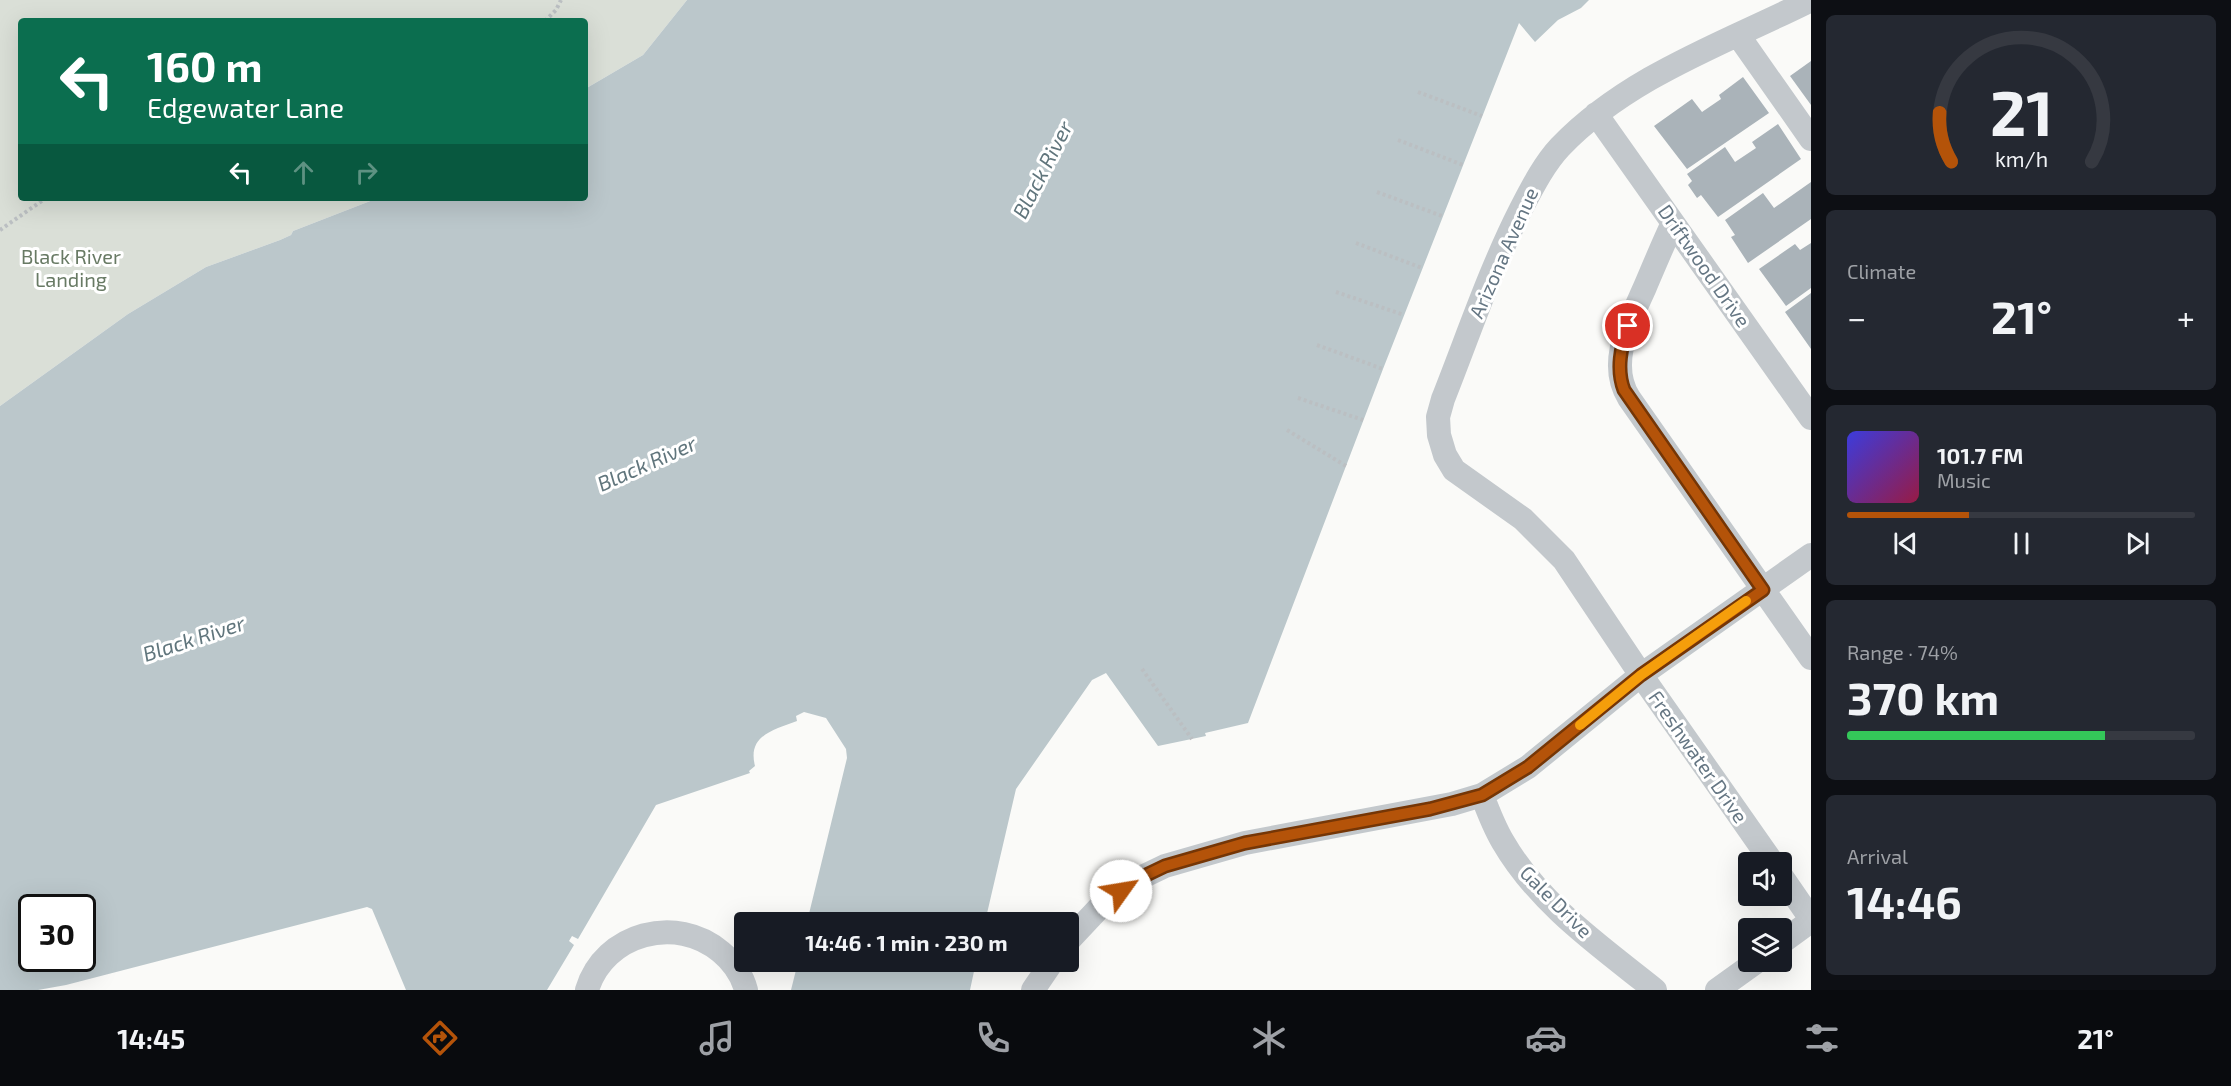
<!DOCTYPE html>
<html lang="en">
<head>
<meta charset="utf-8">
<style>
  :root { --surface:#171b24; --page:#242831; --text:#f1f3f6; --muted:#9ea1a6; --line:#363941; --accent:#b45309 }
  body { margin:0; font-family:"Exo 2",sans-serif; background:var(--page); color:var(--text); height:100vh; display:flex; flex-direction:column; font-size:22px; white-space:nowrap }
  * { box-sizing:border-box; margin:0 }
  p { font-size:20px; color:var(--muted) }
  .icon { flex:none; width:33px; height:33px; fill:none; stroke:currentColor; stroke-width:2; stroke-linecap:round; stroke-linejoin:round }
  .map { position:relative; flex:1; overflow:hidden }
  .panel { display:flex; flex-direction:column; gap:15px; padding:15px; background:#0d0f14; width:420px }
  .panel>* { flex:none }
  .banner { position:absolute; left:18px; top:18px; width:570px; height:183px; border-radius:6px; box-shadow:0 6px 24px #0002; background:#0b6e4f; color:#fff; overflow:hidden }
  .tools { position:absolute; left:1738px; top:852px; display:grid; gap:12px }
  .tools a { display:grid; place-items:center; width:54px; height:54px; border-radius:6px; background:var(--surface); box-shadow:0 6px 24px #0002; font-size:30px }
  .speed { position:absolute; left:18px; top:894px; display:flex; gap:12px; font-size:30px; font-weight:700; text-align:center }
  .speed>* { display:grid; place-content:center; width:78px; height:78px; border-radius:50%; background:var(--surface); box-shadow:0 6px 24px #0002; line-height:1 }
  .speed .limit { border:3px solid #111; border-radius:9px; background:#fff; color:#111 }
  .pin { position:absolute; display:grid; place-items:center; width:51px; height:51px; color:#fff; margin:-26px; border:3px solid #fff; border-radius:50%; box-shadow:0 2px 6px #0007 }
  .me { position:absolute; width:66px; margin:-33px; rotate:58deg; stroke-linejoin:round; filter:drop-shadow(0 0 4px #0008) }
  .turn { display:flex; align-items:center; gap:21px; height:126px; padding:0 30px; font-size:27px }
  .turn .icon { width:78px; height:78px; stroke-width:2.5 }
  .turn b { display:block; font-size:42px; line-height:51px }
  .lanes { display:flex; align-items:center; height:57px; padding:0 30px; background:#0003; justify-content:center; gap:30px; direction:ltr }
  .lanes .off { opacity:.35 }
  .big { font-size:45px; font-weight:700; line-height:1.1 }
  .panel .tile { flex:1; display:flex; flex-direction:column; justify-content:center; gap:9px; min-width:0; padding:0 21px; border-radius:9px; background:var(--page) }
  .panel .dial { align-items:center; gap:0 }
  .dial svg { height:156px; overflow:visible; fill:none; stroke:var(--line); stroke-width:7; stroke-linecap:round; text-anchor:middle }
  .dial text { fill:var(--text); stroke:none }
  .song { display:flex; align-items:center; gap:18px }
  .cover { width:72px; height:72px; border-radius:9px; background:linear-gradient(135deg,hsl(240 70% 55%),hsl(340 70% 35%)) }
  .played { height:6px; border-radius:3px; background:linear-gradient(90deg,var(--accent) 35%,var(--line) 35%) }
  .keys { display:flex; justify-content:space-around; direction:ltr }
  .heat { display:flex; justify-content:space-between; align-items:center; font-size:33px; direction:ltr }
  .charge { height:9px; border-radius:4px; background:linear-gradient(90deg,#34c759 74%,var(--line) 0) }
  .trip { position:absolute; left:734px; top:912px; width:345px; height:60px; border-radius:6px; background:var(--surface); box-shadow:0 6px 24px #0002; font-weight:700; line-height:60px; text-align:center }
  .tab-bar { display:flex; height:96px; justify-content:space-around; align-items:center; background:#090b0e; color:var(--muted) }
  .tab-bar .icon { width:42px; height:42px }
  .tab-bar .selected { color:var(--accent) }
  .tab-bar b { font-size:27px; color:var(--text) }
  main { display:flex; flex:1; min-height:0 }
  .map>svg:first-child { display:block }
  .green { fill:#dadfd7 }
  .water { fill:#bbc7cb; fill-rule:evenodd }
  .building { fill:#aab3b9 }
  .lines { fill:none; stroke-linecap:round; stroke-linejoin:round }
  .path { stroke:#bbbfc2; stroke-width:4; stroke-dasharray:3 3; stroke-linecap:butt }
  .minor { stroke:#c3c8cc; stroke-width:24 }
  .route-casing { stroke:#753606; stroke-width:15 }
  .route { stroke:#b45309; stroke-width:10 }
  .slow { stroke:#f59e0b; stroke-width:10 }
  .labels { text-anchor:middle; stroke-width:6; stroke-linejoin:round; paint-order:stroke }
  .street-label { font-size:20px; fill:#657683; stroke:#fff }
  .park-label { font-size:20px; fill:#687a64; stroke:#fff }
  .water-label { font-size:21px; font-style:italic; fill:#60757c; stroke:#fff }
</style>
</head>
<body>
<main>
<div class="map">
<svg width="1811" height="990" viewBox="0 0 1811 990">
  <rect width="100%" height="100%" fill="#fafaf8"/>
  <!-- green -->
  <path class="green" d="M0 0H687L643 55 585 89V21H21V198H378L293 231 291 235 280 240 206 267 128 314 0 406Z"/>
  <!-- water -->
  <path class="water" d="M687 0H1589L1581 8 1558 20 1535 42 1519 23 1383 369 1248 723 1205 733 1206 736 1158 746 1106 673 1092 680 1016 789 985 922H807L847 758 846 749 826 718 804 712 796 716 797 721C774 730 747 735 755 766L749 771 750 773 656 805 578 939 572 936 569 941 574 945 547 990H406L372 909 367 907 66 985 38 990H0V406L128 314 206 267 280 240 291 235 293 231 378 198H585V89L643 55ZM32 908H82V958H32Z
    M798 962H976L970 990H791Z"/>
  <!-- building -->
  <path class="building" d="M1811 61V105L1790 76Z
    M1743 77 1769 113 1687 169 1654 126 1692 99 1702 112 1721 99 1719 95Z
    M1778 124 1801 159 1718 217 1701 195 1697 198 1688 185 1692 181 1687 174 1725 147 1735 162 1756 148 1752 142Z
    M1811 182V219L1748 263 1731 237 1735 235 1725 220 1763 193 1774 208Z
    M1811 243V288L1786 306 1759 269 1795 244 1800 250Z
    M1811 293V349L1785 312Z"/>
  <g class="lines">
    <!-- path -->
    <path class="path" d="M545 21 556 10 561 0
      M1418 92 1482 116
      M1398 140 1463 165
      M1377 192 1442 216
      M0 230 46 198
      M1356 243 1422 268
      M1336 292 1404 315
      M1317 345 1383 369
      M1298 398 1363 420
      M1287 430 1346 466
      M1142 669 1192 739"/>
    <!-- minor -->
    <path class="minor" d="M1738 35 1811 139
      M1596 114 1811 418
      M1673 223C1663 244 1654 266 1645 287 1630 321 1607 363 1629 398L1811 658
      M1482 795C1488 811 1494 827 1503 842 1539 904 1600 946 1655 990
      M1772 862 1641 675 1564 560 1523 519 1454 470 1445 455 1439 435 1438 417 1443 399C1468 336 1490 270 1521 209 1532 188 1544 164 1560 147 1628 76 1725 43 1811 0
      M1782 877 1811 919
      M1068 941 1099 908 1140 878 1165 866 1245 843 1452 804 1482 795 1528 767 1641 675 1811 555
      M1782 942 1811 921
      M587 990C604 933 677 914 721 952 733 962 742 975 746 990
      M1033 990 1052 962
      M1717 990 1756 962"/>
  </g>
  <g class="lines">
    <!-- route casing -->
    <g class="route-casing">
      <path id="route" d="M1121 891 1140 878 1165 866 1245 843 1430 809 1482 795 1528 767 1641 675 1763 590 1624 390C1616 369 1621 347 1628 326"/>
    </g>
    <!-- route -->
    <use href="#route" class="route"/>
    <!-- slow -->
    <path class="slow" d="M1580 725 1641 675 1746 601"/>
  </g>
  <g class="labels">
    <!-- street labels -->
    <g class="street-label">
      <text transform="translate(1504 253) rotate(-66)" y="7">Arizona Avenue</text>
      <text transform="translate(1704 266) rotate(55)" y="7">Driftwood Drive</text>
      <text transform="translate(1698 757) rotate(55)" y="7">Freshwater Drive</text>
      <text transform="translate(1556 902) rotate(45)" y="7">Gale Drive</text>
    </g>
    <!-- park labels -->
    <g class="park-label">
      <text x="71" y="264">Black River<tspan x="71" dy="23">Landing</tspan></text>
    </g>
    <!-- water labels -->
    <g class="water-label">
      <text transform="translate(1043 170) rotate(-63)" y="7">Black River</text>
      <text transform="translate(647 464) rotate(-24)" y="7">Black River</text>
      <text transform="translate(194 639) rotate(-18)" y="7">Black River</text>
    </g>
  </g>
</svg>
<div class="tools">
<a><svg class="icon" aria-label="sound" viewBox="0 0 24 24"><path d="M4 9h4l5-4v14l-5-4H4zM17 9q2 3 0 6"/></svg></a>
<a><svg class="icon" aria-label="layers" viewBox="0 0 24 24"><path d="M12 4l9 5-9 5-9-5zM3 14l9 5 9-5"/></svg></a>
</div>
<div class="speed"><div class="limit">30</div></div>
<div class="pin" style="left:1628px;top:326px;background:#d93025"><svg class="icon" aria-label="arrive" viewBox="0 0 24 24"><path d="M6 21V4h12l-3 4 3 4H6"/></svg></div>
<svg class="me" style="left:1121px;top:891px" viewBox="-20 -20 40 40"><circle r="19" fill="#fff"/><path d="M0-13L10 11 0 6-10 11z" fill="#b45309"/></svg>
<div class="trip">14:46 · 1 min · 230 m</div>
<div class="banner">
<div class="turn"><svg class="icon" aria-label="left" viewBox="0 0 24 24"><path d="M17 20v-9H6M10 6l-5 5 5 5"/></svg><div><b>160 m</b>Edgewater Lane</div></div>
<div class="lanes"><svg class="icon" aria-label="left" viewBox="0 0 24 24"><path d="M17 20v-9H6M10 6l-5 5 5 5"/></svg><svg class="icon off" aria-label="ahead" viewBox="0 0 24 24"><path d="M12 20V5M6 11l6-6 6 6"/></svg><svg class="icon off" aria-label="right" viewBox="0 0 24 24"><path d="M7 20v-9h11M14 6l5 5-5 5"/></svg></div>
</div>
</div>
<section class="panel">
<div class="tile dial"><svg viewBox="0 0 100 80">
<path d="M14 69A42 42 0 1 1 86 69"/>
<path d="M14 69A42 42 0 0 1 8 44" stroke="#b45309"/>
<text x="50" y="56" font-size="32" font-weight="700">21</text>
<text x="50" y="72" font-size="11">km/h</text>
</svg></div>
<div class="tile"><p>Climate</p>
<div class="heat"><a>−</a><b class="big">21°</b><a>+</a></div>
</div>
<div class="tile">
<div class="song"><i class="cover"></i><div><b>101.7 FM</b><p>Music</p></div></div>
<div class="played"></div>
<div class="keys"><svg class="icon" aria-label="previous" viewBox="0 0 24 24"><path d="M18 5L8 12l10 7zM5 5v14"/></svg><svg class="icon" aria-label="pause" viewBox="0 0 24 24"><path d="M8 5v14M16 5v14"/></svg><svg class="icon" aria-label="next" viewBox="0 0 24 24"><path d="M6 5l10 7-10 7zM19 5v14"/></svg></div>
</div>
<div class="tile"><p>Range · 74%</p><b class="big">370 km</b><div class="charge"></div></div>
<div class="tile"><p>Arrival</p><b class="big">14:46</b></div>
</section>
</main>
<nav class="tab-bar">
<b>14:45</b>
<svg class="icon selected" aria-label="directions" viewBox="0 0 24 24"><path d="M12 3l9 9-9 9-9-9zM9 14v-3h6M13 9l2 2-2 2"/></svg>
<svg class="icon" aria-label="music" viewBox="0 0 24 24"><path d="M9 18V5l10-2v13"/><circle cx="6" cy="18" r="3"/><circle cx="16" cy="16" r="3"/></svg>
<svg class="icon" aria-label="phone" viewBox="0 0 24 24"><path d="M5 4h4l2 5-3 2q2 4 5 5l2-3 5 2v4C11 20 4 13 5 4z"/></svg>
<svg class="icon" aria-label="climate" viewBox="0 0 24 24"><path d="M12 3v18M4 7l16 10M4 17L20 7"/></svg>
<svg class="icon" aria-label="car" viewBox="0 0 24 24"><path d="M5 17H2v-5l4-1 3-4h7l3 4 3 1v5h-3M9 17h6M6 11h13"/><circle cx="7" cy="17" r="2"/><circle cx="17" cy="17" r="2"/></svg>
<svg class="icon" aria-label="filters" viewBox="0 0 24 24"><path d="M4 7h16M4 17h16"/><circle cx="9" cy="7" r="2"/><circle cx="15" cy="17" r="2"/></svg>
<b>21°</b>
</nav>
</body>
</html>
